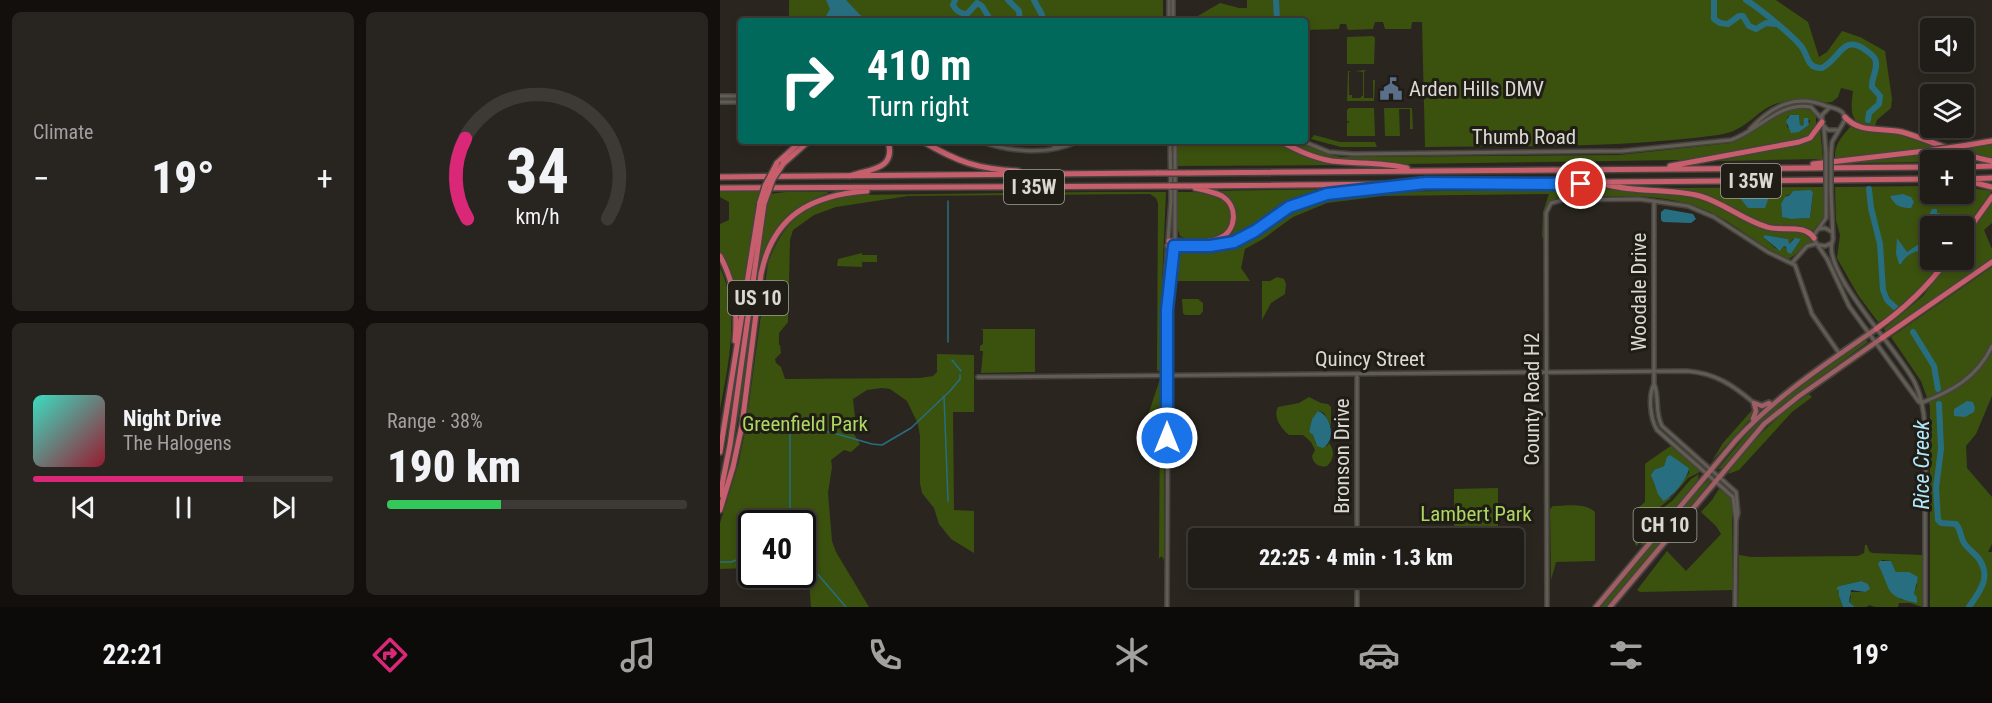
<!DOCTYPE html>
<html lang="en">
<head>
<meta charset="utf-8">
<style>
  :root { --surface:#201c17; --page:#282520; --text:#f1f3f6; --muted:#a2a1a1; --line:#3d3a36; --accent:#db2777 }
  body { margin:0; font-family:"Roboto Condensed",sans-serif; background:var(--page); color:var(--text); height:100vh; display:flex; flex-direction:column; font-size:22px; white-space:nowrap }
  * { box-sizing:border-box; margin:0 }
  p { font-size:20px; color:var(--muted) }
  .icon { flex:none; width:33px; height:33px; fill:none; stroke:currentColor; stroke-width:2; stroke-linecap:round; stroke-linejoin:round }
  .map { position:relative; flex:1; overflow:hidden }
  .details { display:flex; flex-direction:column; gap:12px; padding:12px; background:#120f0d; width:720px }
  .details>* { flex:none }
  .banner { position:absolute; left:18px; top:18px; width:570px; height:126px; border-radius:6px; box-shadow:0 3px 9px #0003,0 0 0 2px var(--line); background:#00695c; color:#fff; overflow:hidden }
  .tools { position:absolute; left:1200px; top:18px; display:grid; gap:12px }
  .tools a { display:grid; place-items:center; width:54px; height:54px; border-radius:6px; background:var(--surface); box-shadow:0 3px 9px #0003,0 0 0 2px var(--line); font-size:30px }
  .speed { position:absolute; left:18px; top:510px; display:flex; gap:12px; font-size:30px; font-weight:700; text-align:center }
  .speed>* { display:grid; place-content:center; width:78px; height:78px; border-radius:50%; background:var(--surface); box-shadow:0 3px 9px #0003,0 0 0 2px var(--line); line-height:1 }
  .speed .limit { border:3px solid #111; border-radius:9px; background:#fff; color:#111 }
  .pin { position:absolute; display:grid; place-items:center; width:51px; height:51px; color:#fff; margin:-26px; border:3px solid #fff; border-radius:50%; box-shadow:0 2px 6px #0007 }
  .me { position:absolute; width:66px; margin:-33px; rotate:0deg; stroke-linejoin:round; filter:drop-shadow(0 0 4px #0008) }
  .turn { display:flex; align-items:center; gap:21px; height:126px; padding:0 30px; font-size:27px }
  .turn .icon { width:78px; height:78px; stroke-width:2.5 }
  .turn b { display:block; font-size:42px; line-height:51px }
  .big { font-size:45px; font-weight:800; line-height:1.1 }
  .details .widget { flex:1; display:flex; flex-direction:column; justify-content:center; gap:9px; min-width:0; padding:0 21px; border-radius:9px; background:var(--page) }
  .details .dial { align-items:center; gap:0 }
  .dial svg { height:156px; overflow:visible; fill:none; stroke:var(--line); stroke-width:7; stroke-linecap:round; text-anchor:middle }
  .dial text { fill:var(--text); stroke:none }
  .song { display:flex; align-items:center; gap:18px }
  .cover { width:72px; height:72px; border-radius:9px; background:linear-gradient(135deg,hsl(170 70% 55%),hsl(350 70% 35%)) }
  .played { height:6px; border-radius:3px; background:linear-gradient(90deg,var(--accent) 70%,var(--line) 70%) }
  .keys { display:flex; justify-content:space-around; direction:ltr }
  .heat { display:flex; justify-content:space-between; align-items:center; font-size:33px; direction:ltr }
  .charge { height:9px; border-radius:4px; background:linear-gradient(90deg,#34c759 38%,var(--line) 0) }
  .details .tiles { flex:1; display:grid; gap:12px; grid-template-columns:repeat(2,1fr) }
  .trip { position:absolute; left:468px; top:528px; width:336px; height:60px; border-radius:6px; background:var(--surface); box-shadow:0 3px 9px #0003,0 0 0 2px var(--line); font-weight:800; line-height:60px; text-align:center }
  .menu { display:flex; height:96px; justify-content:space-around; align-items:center; background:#0d0b09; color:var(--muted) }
  .menu .icon { width:42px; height:42px }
  .menu .active { color:var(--accent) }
  .menu b { font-size:27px; color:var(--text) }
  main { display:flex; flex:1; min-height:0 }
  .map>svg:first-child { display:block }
  .green { fill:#3b510e; fill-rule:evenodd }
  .water { fill:#286e81 }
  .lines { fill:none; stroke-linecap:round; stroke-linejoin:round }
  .stream { stroke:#286e81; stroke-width:1.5 }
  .river { stroke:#286e81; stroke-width:6 }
  .minor-casing { stroke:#46433e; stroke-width:6 }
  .major-casing { stroke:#46433e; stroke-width:8 }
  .highway-casing { stroke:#46433e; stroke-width:8 }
  .minor { stroke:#615d55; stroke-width:3 }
  .major { stroke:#9e5e63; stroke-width:4.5 }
  .highway { stroke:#c65e6c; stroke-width:5 }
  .minor-bridge-casing { stroke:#46433e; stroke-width:6; stroke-linecap:butt }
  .highway-bridge-casing { stroke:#46433e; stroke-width:8; stroke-linecap:butt }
  .minor-bridge { stroke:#615d55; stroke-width:3 }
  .highway-bridge { stroke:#c65e6c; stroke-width:5 }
  .route-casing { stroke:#114b97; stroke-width:15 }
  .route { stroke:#1a73e8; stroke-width:10 }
  .labels { text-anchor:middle; stroke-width:6; stroke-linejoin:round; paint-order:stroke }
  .shield { fill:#201c16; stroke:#a2a09a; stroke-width:1.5 }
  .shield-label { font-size:20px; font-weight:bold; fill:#dad8d3 }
  .poi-label { font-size:21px; fill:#dad8d3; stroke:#201c16; text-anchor:start }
  .street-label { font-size:21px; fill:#dad8d3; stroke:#201c16 }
  .park-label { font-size:21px; fill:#acd760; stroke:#201c16 }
  .water-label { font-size:22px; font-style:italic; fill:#b1e9fb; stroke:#201c16 }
</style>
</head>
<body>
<main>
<section class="details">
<div class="tiles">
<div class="widget"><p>Climate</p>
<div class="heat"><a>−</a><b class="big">19°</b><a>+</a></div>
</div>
<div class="widget dial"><svg viewBox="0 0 100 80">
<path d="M14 69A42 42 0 1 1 86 69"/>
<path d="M14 69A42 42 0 0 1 13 28" stroke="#db2777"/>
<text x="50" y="56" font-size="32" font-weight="700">34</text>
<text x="50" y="72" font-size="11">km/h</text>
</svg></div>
<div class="widget">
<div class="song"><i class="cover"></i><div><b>Night Drive</b><p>The Halogens</p></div></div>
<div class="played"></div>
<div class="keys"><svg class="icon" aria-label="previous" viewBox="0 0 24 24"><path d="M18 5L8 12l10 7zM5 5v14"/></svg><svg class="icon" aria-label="pause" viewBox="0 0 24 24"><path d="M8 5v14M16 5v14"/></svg><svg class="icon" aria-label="next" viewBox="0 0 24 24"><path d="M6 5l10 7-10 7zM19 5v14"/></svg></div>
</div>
<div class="widget"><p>Range · 38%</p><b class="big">190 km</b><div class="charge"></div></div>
</div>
</section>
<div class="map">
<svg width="1272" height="607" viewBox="0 0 1272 607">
  <rect width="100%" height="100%" fill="#2a261f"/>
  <!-- green -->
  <path class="green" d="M69 0H443V21H69Z
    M527 0H1056L1088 22 1099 57 1107 52 1122 31 1140 37 1165 51 1172 99 1171 108 1157 120 1155 126C1130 126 1130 114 1133 91L1121 88 1118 97 1112 102C1093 105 1078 97 1058 103 1035 110 1028 131 998 135 901 148 803 146 705 147L702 22H692L691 29H665L663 22H655L653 29 628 30 626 24H620L619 29 585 30V21H457V17H476L500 3 519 8H527Z
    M653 36 655 38 654 64H627V37Z
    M628 71H631L629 72V95H632V98H640L643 95V72L635 71 646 70 644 72V98H653V80H655L654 101H627Z
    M629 108H654L655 136H627V123L630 122 627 121V110Z
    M664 108H692L693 129H690V109H679L680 136H665Z
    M1084 108 1092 111 1096 116V126L1087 138 999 157 960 160 684 164 615 160 592 155 563 141C583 141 600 154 621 157L899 155 1011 143C1037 134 1056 108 1084 108ZM1070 115H1079L1080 125 1083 127V122L1090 120 1089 125 1079 132 1067 127V118Z
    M1130 127 1182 135 1213 145 1212 147 1115 160C1114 145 1120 139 1130 127Z
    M1100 129 1103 159 998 161 1082 144 1091 140Z
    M594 135 620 142H655L657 147H621L591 139Z
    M457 141H557L570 148 623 165 457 166Z
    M1272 145V160L1240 151 1241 149Z
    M1230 151 1262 162 1210 160V162L1133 163Z
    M1210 186V194H1244V187L1272 191 1244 229V226H1210V260H1222C1205 283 1185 310 1158 322L1138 295 1117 258 1120 235 1116 220 1115 187Z
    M1103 187 1104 217 1092 232 1085 228 1055 227 1037 222 996 200 953 190V188ZM1035 193H1044L1035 208H1029L1020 198 1021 194ZM1093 193 1090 218 1072 219 1062 217 1061 204 1067 195Z
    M616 189V191L590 197 520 237 496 243 505 238 515 214 495 191Z
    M881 189 955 193 984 198 1050 230 1080 231 1090 235 1092 242 1069 259C1040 248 1018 225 990 212 944 190 889 197 840 197 820 202 824 220 824 236L822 238 823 212 829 194 663 196 607 203 573 217 543 239 525 249 521 268 530 281H454L456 256 461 250 503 247 583 203 604 196 641 192ZM1045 235 1068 239 1067 243 1069 244 1073 239H1081L1071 254 1064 246 1061 250 1055 248 1043 237Z
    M40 191 36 204 19 318 17 302 0 254V224L9 220V202L0 197V192Z
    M66 192H107L108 193C70 207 45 232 38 273L22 396 8 474 7 473 45 209 49 194Z
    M373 192H446L442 283V372L438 371 440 369 437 371V369L438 203 436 198 430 194 188 196 116 207 94 215 73 230 70 240 68 322 59 333V345H60L61 353 55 359 56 363 61 367 65 379 200 378 213 376 217 372V354L254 355V412H233L234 510 254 511V553L231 539 219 524 214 508 202 493 200 483V436L198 424 187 401 170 389 162 388 147 390 133 399 135 418 131 429 140 444 131 452 124 450 111 460 112 467 108 493 112 541 116 552 149 607H91L88 568H83L82 524H32L31 568 0 569V523L18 465 25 432 48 263C64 219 87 203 132 195Z
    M458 192C473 192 486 191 499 197 514 204 516 227 501 235 495 239 486 239 479 239 472 239 466 239 460 236L458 230Z
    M1272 201V223L1264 230 1272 249V259L1166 332 1164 329 1166 327 1203 296 1230 260H1244V241Z
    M142 253V255H157V262H142V267L117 266 118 259Z
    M1272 267V396L1256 434 1246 446 1247 468 1272 497V544L1268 552H1272V607H1210V406L1201 381 1171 337Z
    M0 268C21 311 8 365 0 409Z
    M557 277 564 279 566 284 565 294 551 303 542 320V281H550Z
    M462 299H478L483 303V311L480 315H465L463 313Z
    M260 329H315V372L261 373 263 351H260V346L263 344V330Z
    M1146 340 1148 342 1058 408 1002 468 997 470 1040 418 1055 404Z
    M440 379H442L441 381 444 386V557L443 560 442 556 437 560 439 558 440 415H428Z
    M1089 394 1092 397 1072 412 1019 470 1008 474C1023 448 1063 410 1089 394Z
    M589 397 601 403 608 404 611 407V426L604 413 599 411 592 419 589 432 593 435 596 444 607 446 609 443C615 450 614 460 607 466 600 468 593 464 592 456L595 450 591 442 583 435H569C560 428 553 416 558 407L579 403Z
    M1033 409 1031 418 992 461 1003 443Z
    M951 446 977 468 980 472 968 478 950 499 940 507 917 546 915 544V535L918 533V508L925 502V464C927 462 949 447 951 446ZM946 460 962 463 969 468V473L951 497 942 500 934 484 932 473 934 470 944 466Z
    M979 474 977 482 924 544 920 545 927 536 938 512 953 500 971 479Z
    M989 479 991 480 984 490 887 607H881L975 493Z
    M778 488V538H734V489Z
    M999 489 1010 495 1012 502 1013 590 920 592 917 590 947 551 966 571 1001 534 996 526 981 512 992 500Z
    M833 506C845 506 865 502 875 512V561L836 562 831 580 830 509Z
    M1145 545H1147L1149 551 1152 553 1202 555V607L1190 603H1179L1178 607H1155L1150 605 1146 607H1135L1129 602 1131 597 1129 592H1145L1141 581 1119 586V596L1123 607H1018L1019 555 1031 557 1138 556 1144 553ZM1162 560 1171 561 1176 572 1187 573 1197 585 1191 601 1180 599 1159 564Z"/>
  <!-- water -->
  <path class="water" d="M106 0H126L140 15 154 21H103L110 9Z
    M1070 115H1079L1080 125 1083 126 1084 118H1088L1089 125 1079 132 1071 133 1066 121Z
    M1090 190 1093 192 1090 218 1071 219 1062 217 1061 204 1065 197 1070 195 1073 191Z
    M1024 193H1046L1049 197 1045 208H1028L1019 197Z
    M1183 194 1191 197 1194 202 1191 208C1180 208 1175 206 1170 196Z
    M945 209 973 214 976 219 971 223 943 222 941 220V212Z
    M1212 209H1217V213L1222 214 1220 221 1222 226H1210V238L1206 233 1205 224 1212 220V216L1209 215Z
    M1045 235 1068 239 1069 244 1075 238 1081 239 1071 254 1067 252 1066 247 1064 246 1060 251 1043 237Z
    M1177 238 1187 252 1199 244 1210 247V251C1198 249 1187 253 1181 264H1179L1176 254Z
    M1247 401 1253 402 1255 408 1254 412 1245 417 1234 416V409Z
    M598 411C611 415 617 440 603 448L597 446 593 435 589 432 592 419Z
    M950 455 969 468C968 478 952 498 943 501L938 494 931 475 934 470 944 466 947 457Z
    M1160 561H1171L1176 572H1189L1198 577 1194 594 1197 597V603C1164 596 1172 592 1158 564Z
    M1141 581 1148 584 1150 589 1145 592 1131 590 1129 602 1135 607H1123L1119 596V590L1116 589 1119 586Z"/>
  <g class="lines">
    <!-- stream -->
    <path class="stream" d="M228 201V342
      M232 360 241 371
      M224 396 228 501
      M70 524V429L110 432 152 444 162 445 191 428 230 391 240 379V375
      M82 556 126 607
      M0 562H11L32 554"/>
    <!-- river -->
    <path class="river" d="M235 0 233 5C236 11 240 14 247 14L257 3 262 6 271 21
      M288 0 299 11 300 21
      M314 0 322 15V21
      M556 0 557 21
      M994 0V19L1000 23 1008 24 1019 16H1023L1029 26 1036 29 1046 23 1055 24
      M1026 0C1039 8 1071 34 1081 46 1089 56 1086 68 1102 68 1121 57 1123 35 1144 49 1148 52 1153 55 1155 59 1159 68 1151 78 1152 87L1160 96 1159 104 1149 113 1148 120
      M1149 189 1151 208 1160 244 1163 290 1167 300 1177 309
      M1193 332 1214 366 1218 389
      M1219 404 1221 449 1216 488 1218 520 1221 523 1236 524C1241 530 1240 535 1243 541 1247 549 1255 553 1259 559 1272 578 1259 592 1249 607"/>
    <!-- minor casing -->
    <g class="minor-casing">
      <path id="minor" d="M449 0V21
        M453 0V21
        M0 96H21
        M0 102H21
        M1109 108 1102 115V124L1108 130H1118
        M1104 128 1106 154
        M1030 129C1051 107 1075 93 1106 106 1113 108 1118 108 1123 113L1125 120 1112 142 1111 154
        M259 141C289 152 329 156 358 141
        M582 141 609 152 633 154 903 151 1011 140C1038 131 1060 101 1091 107L1101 118
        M334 147 348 141
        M1099 228 1106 218V191
        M1112 232 1105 228 1098 229 1094 235 1095 241 1107 259 1129 306 1199 402
        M1112 243C1104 274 1180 352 1195 383 1210 413 1205 463 1205 497 1205 533 1205 570 1205 607
        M1099 245 1105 246 1112 243 1113 239 1111 190
        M1072 263 1087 246 1095 244
        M448 305 455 241V141
        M637 374V538
        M258 377 967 371C995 373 1013 385 1034 403
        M934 383V201
        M934 384C928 396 930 418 937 430L1013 497 1016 521 1015 607
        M934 384C940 397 934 411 942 426L1016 492 1018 513 1016 521
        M1201 403C1232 391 1257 378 1272 346
        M447 607 448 359 445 282 451 200 450 141
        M637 607V578
        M827 607 826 213 831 203 842 200 919 199 968 206 994 217 1048 252 1075 265 1092 314 1119 353"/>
    </g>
    <!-- major casing -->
    <g class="major-casing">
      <path id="major" d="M1033 419 1036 411 1034 403 1042 406 1049 403
        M876 607 1016 440C1056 396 1107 363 1156 329
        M890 607 1044 424 1079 396 1162 338"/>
    </g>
    <!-- highway casing -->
    <g class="highway-casing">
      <path id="highway" d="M1125 117C1140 134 1162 127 1182 132 1213 141 1241 156 1272 161
        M202 141C238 162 257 169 298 171
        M560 141C577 150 593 158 612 161 637 164 662 162 687 168
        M1248 145 1272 141
        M57 163 81 141
        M63 164 89 141
        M1093 164 1214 150
        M950 166 1079 142 1090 138 1102 122
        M1244 167 1272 166
        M468 173 1210 167
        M130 176C147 169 177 171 168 141
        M0 177 438 173
        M1245 179 1272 178
        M1244 180 1272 187
        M888 185C918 193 950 188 980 196 1004 203 1023 220 1047 227 1062 232 1084 223 1094 238
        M468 186 1210 179
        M0 188 450 186
        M1244 236 1272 197
        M449 241C464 241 486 245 500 238 517 230 518 206 502 196 494 192 484 190 475 188
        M448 246C472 247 500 250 522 239 543 228 559 210 581 202 609 191 639 190 668 187
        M0 256C15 283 18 311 15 341
        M1156 329C1184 309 1207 288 1227 260
        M1162 338 1272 262
        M0 452 40 202
        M0 495 10 445 44 204
        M0 510 13 467 22 425 41 274C53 215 92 195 147 191"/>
    </g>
    <!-- minor -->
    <use href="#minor" class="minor"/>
    <!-- major -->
    <use href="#major" class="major"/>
    <!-- highway -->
    <use href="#highway" class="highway"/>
    <!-- minor-bridge casing -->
    <g class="minor-bridge-casing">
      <path id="minor-bridge" d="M1106 154V191
        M1111 154V190"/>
    </g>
    <!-- highway-bridge casing -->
    <g class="highway-bridge-casing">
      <path id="highway-bridge" d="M1214 150 1248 145
        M438 173H468
        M450 186H468
        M40 202 45 186 57 163
        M44 204 53 179 63 164"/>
    </g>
    <!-- minor-bridge -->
    <use href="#minor-bridge" class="minor-bridge"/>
    <!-- highway-bridge -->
    <use href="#highway-bridge" class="highway-bridge"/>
  </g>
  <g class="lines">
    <!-- route casing -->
    <g class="route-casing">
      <path id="route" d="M447 438V310L454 246H490L514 242 535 231 569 207 607 194 706 183 861 184"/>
    </g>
    <!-- route -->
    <use href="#route" class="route"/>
  </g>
  <!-- icons -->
  <defs>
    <g id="civic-bare" transform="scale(1.8)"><path d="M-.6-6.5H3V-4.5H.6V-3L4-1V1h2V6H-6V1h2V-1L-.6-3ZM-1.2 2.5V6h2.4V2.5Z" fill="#5c6f8a" stroke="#201c16" stroke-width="2.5" paint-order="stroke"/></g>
  </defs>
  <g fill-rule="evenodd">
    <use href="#civic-bare" x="671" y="89"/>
  </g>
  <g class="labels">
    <!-- shield labels -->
    <g class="shield">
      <rect x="1001" y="164" width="60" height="34" rx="4.5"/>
      <rect x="284" y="170" width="60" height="34" rx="4.5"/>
      <rect x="8" y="281" width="60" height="34" rx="4.5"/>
      <rect x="913.5" y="508" width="63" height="34" rx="4.5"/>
    </g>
    <g class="shield-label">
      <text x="1031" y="188">I 35W</text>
      <text x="314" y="194">I 35W</text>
      <text x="38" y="305">US 10</text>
      <text x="945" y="532">CH 10</text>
    </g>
    <!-- poi labels -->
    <g class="poi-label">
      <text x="689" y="96">Arden Hills DMV</text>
    </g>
    <!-- street labels -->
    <g class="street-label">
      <text x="804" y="144">Thumb Road</text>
      <text transform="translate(919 292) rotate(-90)" y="7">Woodale Drive</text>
      <text x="650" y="366">Quincy Street</text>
      <text transform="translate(812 399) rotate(-90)" y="7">County Road H2</text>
      <text transform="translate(622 456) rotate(-90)" y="7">Bronson Drive</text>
    </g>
    <!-- park labels -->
    <g class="park-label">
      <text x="85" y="431">Greenfield Park</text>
      <text x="756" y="521">Lambert Park</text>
    </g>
    <!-- water labels -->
    <g class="water-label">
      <text transform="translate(1201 465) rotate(-90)" y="8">Rice Creek</text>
    </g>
  </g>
</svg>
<div class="tools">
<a><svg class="icon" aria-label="sound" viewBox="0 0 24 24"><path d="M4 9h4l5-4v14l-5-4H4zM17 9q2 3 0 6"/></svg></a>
<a><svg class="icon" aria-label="layers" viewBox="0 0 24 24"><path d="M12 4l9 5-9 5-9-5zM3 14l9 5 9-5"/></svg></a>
<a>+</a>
<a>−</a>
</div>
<div class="speed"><div class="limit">40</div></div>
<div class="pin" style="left:861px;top:184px;background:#d93025"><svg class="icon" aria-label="arrive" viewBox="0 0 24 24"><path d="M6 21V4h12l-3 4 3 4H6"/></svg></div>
<svg class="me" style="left:447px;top:438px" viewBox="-20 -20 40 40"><circle r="17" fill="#1a73e8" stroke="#fff" stroke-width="3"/><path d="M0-11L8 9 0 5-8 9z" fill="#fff"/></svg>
<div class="trip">22:25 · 4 min · 1.3 km</div>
<div class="banner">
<div class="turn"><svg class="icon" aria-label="right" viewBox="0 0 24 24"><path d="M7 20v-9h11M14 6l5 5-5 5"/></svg><div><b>410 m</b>Turn right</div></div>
</div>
</div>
</main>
<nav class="menu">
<b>22:21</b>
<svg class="icon active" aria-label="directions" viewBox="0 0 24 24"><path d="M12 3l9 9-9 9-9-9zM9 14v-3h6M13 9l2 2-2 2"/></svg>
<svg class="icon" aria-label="music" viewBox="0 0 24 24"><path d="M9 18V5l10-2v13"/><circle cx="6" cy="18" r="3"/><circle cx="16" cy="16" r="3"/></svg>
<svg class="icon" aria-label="phone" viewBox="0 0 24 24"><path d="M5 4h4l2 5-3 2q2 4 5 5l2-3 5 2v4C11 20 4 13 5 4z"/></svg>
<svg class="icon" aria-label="climate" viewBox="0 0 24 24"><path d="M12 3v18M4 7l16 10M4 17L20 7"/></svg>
<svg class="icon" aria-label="car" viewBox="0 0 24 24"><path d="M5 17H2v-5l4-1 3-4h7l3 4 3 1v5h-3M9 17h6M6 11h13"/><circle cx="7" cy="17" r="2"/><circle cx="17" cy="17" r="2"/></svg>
<svg class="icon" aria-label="filters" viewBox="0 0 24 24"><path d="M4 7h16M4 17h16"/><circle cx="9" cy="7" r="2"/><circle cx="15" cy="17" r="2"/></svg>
<b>19°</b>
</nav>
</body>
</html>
